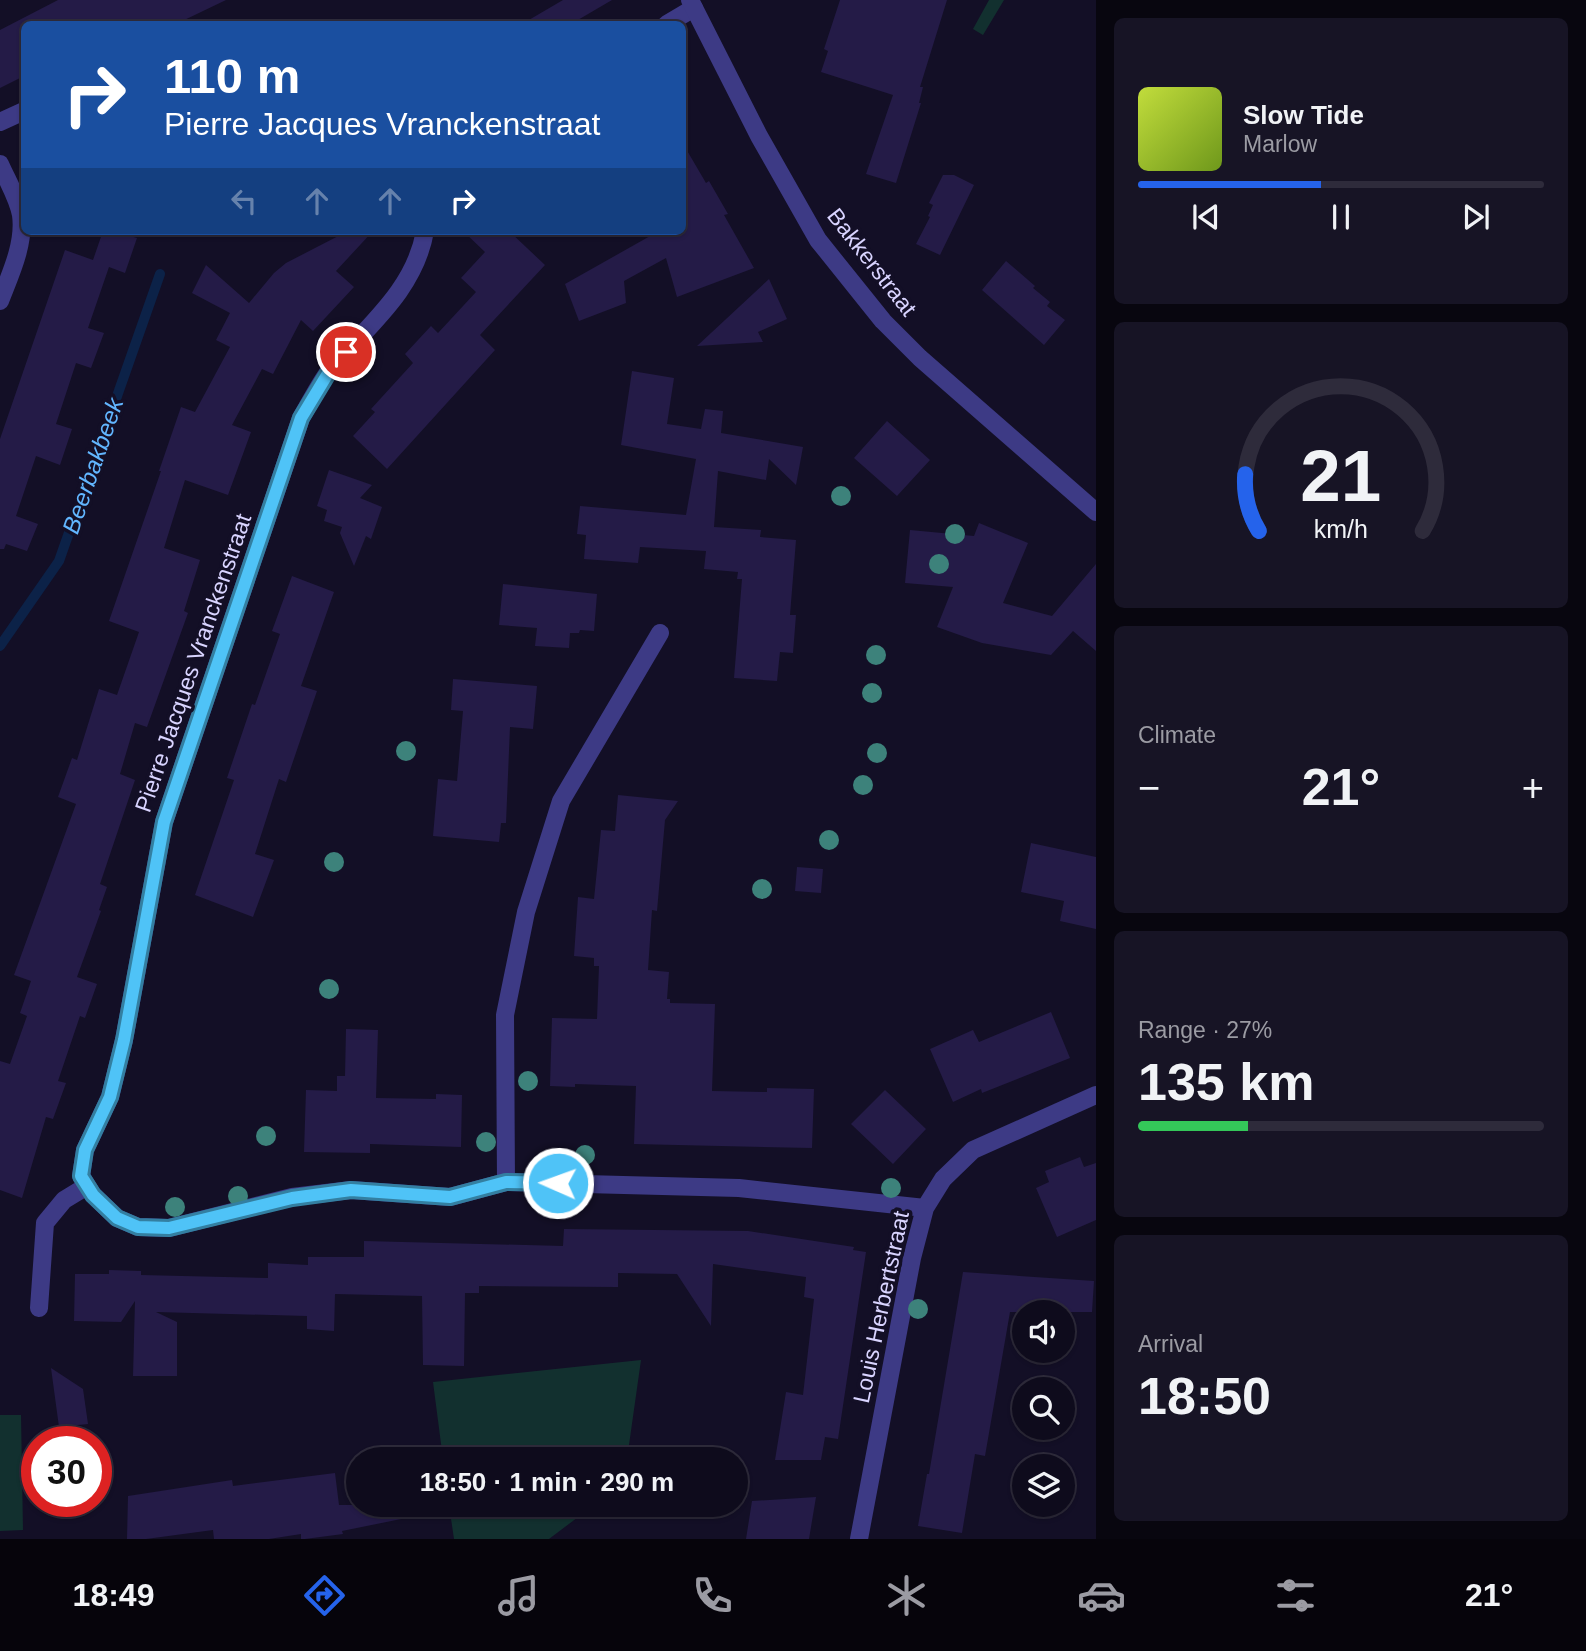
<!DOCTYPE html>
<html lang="en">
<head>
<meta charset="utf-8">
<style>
  :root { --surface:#0e0b1c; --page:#171425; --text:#f1f3f6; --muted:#9b9ba3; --line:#2e2b3b; --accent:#2563eb }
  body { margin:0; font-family:Arial,sans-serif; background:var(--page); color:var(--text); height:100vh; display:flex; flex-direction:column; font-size:26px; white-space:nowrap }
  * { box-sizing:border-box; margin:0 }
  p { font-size:23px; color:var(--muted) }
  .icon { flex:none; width:38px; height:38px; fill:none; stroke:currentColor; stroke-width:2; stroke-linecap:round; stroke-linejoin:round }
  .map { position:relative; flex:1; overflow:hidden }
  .side { display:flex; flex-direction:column; gap:18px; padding:18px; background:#08060f; width:490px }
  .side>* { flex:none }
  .top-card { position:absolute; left:21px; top:21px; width:665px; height:214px; border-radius:10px; box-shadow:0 2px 5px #0004,0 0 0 2px var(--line); background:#1a4fa0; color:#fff; overflow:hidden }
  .tools { position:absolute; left:1012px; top:1300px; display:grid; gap:14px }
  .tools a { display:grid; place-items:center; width:63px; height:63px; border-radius:50%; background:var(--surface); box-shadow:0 2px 5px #0004,0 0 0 2px var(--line); font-size:35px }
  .speed { position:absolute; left:21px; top:1426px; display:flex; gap:14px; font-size:35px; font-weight:700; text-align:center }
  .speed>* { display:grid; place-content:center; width:91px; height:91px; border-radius:50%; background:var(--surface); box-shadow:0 2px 5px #0004,0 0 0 2px var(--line); line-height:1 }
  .speed .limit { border:10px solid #d22; background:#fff; color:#111 }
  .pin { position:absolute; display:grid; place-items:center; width:60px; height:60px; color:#fff; margin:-30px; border:4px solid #fff; border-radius:50%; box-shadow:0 2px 7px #0007 }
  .me { position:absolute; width:77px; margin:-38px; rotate:272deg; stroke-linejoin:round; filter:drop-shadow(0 0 5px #0008) }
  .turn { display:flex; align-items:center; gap:24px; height:147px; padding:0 28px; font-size:32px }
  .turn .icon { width:91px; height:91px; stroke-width:2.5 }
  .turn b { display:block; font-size:49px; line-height:60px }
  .lanes { display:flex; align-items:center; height:66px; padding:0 28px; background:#0003; justify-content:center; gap:35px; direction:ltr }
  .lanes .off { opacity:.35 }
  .big { font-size:52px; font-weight:700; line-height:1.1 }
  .side .card { flex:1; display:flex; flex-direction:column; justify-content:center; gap:10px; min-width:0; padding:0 24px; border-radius:10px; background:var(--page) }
  .side .dial { align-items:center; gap:0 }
  .dial svg { height:182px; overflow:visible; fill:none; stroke:var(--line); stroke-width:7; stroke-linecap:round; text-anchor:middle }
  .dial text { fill:var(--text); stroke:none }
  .song { display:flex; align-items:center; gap:21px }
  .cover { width:84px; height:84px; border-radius:10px; background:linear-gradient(135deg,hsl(70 70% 55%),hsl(80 70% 35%)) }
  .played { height:7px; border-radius:4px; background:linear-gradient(90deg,var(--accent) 45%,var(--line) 45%) }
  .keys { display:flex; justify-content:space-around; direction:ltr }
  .heat { display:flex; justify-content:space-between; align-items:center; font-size:38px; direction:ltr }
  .charge { height:10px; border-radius:5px; background:linear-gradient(90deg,#34c759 27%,var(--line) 0) }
  .trip { position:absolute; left:346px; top:1447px; width:402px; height:70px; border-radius:35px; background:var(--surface); box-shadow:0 2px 5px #0004,0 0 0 2px var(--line); font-weight:700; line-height:70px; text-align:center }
  .dock { display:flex; height:112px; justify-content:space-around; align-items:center; background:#06040b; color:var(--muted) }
  .dock .icon { width:49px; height:49px }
  .dock .selected { color:var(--accent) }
  .dock b { font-size:32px; color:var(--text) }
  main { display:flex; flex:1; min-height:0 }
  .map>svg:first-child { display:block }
  .green { fill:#12302f }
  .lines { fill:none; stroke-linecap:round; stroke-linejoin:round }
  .stream { stroke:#0c2248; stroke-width:10 }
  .building { fill:#241b47 }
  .minor { stroke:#3d3a85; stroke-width:18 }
  .tertiary { stroke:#3d3a85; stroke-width:18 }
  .tree { fill:#3d827b }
  .route-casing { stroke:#337fa1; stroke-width:18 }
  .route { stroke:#4fc3f7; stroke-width:12 }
  .labels { text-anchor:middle; stroke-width:7; stroke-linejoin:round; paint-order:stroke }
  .street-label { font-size:23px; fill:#d9d4ff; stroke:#130f26 }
  .water-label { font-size:24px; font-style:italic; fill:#62b6ff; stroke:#130f26 }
</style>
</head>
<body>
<main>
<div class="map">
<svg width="1096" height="1539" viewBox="0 0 1096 1539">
  <rect width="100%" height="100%" fill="#130f26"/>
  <!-- green -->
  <path class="green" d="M989 0H1004L983 35 973 29Z
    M641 1360 627 1459H443L433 1382Z
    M0 1415H21L23 1530 0 1531Z
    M449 1505H594L549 1539H454Z"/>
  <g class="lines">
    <!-- stream -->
    <path class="stream" d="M0 646 59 561 160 274"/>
  </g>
  <!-- building -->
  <path class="building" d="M58 0H226L176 24H24V76L0 88V30Z
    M563 0H612L571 24H522Z
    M840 0H947L920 87H923L919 103H921L896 183 866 174 893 95 821 72 828 51 824 49Z
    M682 142 706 183 709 181 728 214 724 215 754 268 677 297 666 258 624 281 626 303 579 321 565 284 659 231H682Z
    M943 175H954L974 185 940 255 916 244 930 217 928 216 933 205 929 203Z
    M103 231H113L137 238 125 273 109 267 88 328 104 333 91 368 76 363 56 424 72 429 60 465 36 456 16 516 38 524 27 551 6 544 4 549H0V439L65 250 93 260Z
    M348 231H373L336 271 354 287 313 331 301 320 273 374 262 369 232 425 251 432 228 495 185 480 164 548 200 560 184 611 188 613 147 727 135 723 120 774 135 780 100 884 107 887 99 910 101 911 77 977 97 984 85 1018 80 1016 58 1081 66 1083 53 1119 46 1117 22 1198 0 1190V1061L10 1064 27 1016 20 1013 31 981 14 975 76 804 58 797 72 758 77 760 99 689 117 695 139 632 109 621 161 471H159L181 407 195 412 230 347 216 340 230 313 192 293 206 265 249 303 274 273 286 263Z
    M463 231H509L545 265 480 335 495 350 387 469 353 436 375 412 371 409 413 363 405 354 431 326 438 333 476 292 461 278 485 252Z
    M1006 261 1035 286 1033 288 1050 302 1047 306 1065 320 1044 345 982 290Z
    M769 279 787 319 758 332 763 342 697 346Z
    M632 371 674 378 667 424 701 429 705 409 723 411 721 433 803 447 796 485 769 459 766 480 718 471 714 527 761 530 760 537 796 540 790 615H796L793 653 780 652 777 681 734 678 742 579H737L738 572 704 569 706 551 640 547 638 563 584 559 586 535 577 534 580 506 686 515 696 459 621 445Z
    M887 421 930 460 897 496 854 458Z
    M329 470 372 485 360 498 382 507 371 539 366 536 354 566 340 533 342 527 324 521 327 510 317 506Z
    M979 523 1028 543 1003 603 1052 616 1096 564V651L1073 631 1051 655 982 643 937 627 953 587 905 583 910 530 974 536Z
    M292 576 334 592 301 686 317 691 286 782 279 779 255 854 274 860 253 917 195 895 234 780 227 778 252 704 255 705 280 634 272 631Z
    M503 584 597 594 594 631 580 630 579 633H570L569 648 535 646 537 628 499 625Z
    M453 679 537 686 533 729 510 727 506 823H501L499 842 433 836 438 779 457 781 463 711 451 710Z
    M618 795 678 801 665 820 657 911 652 910 648 970 669 972 667 999H670V1003L715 1004 712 1091 767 1092V1088L814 1089 812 1148 634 1144 636 1086 575 1084V1087L550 1086 552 1018 597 1019 599 966H594V958L574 956 578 897 594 899 601 830 615 831Z
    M1031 843 1096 857V929L1060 921 1064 901 1021 892Z
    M797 867 823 869 821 893 795 891Z
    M1051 1012 1070 1058 982 1093 981 1089 953 1102 930 1049 973 1030 979 1042Z
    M346 1029 378 1030 376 1098 436 1099V1094L462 1095 461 1147 370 1144V1153L304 1152 306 1090 337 1091V1076H345Z
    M885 1090 926 1129 893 1164 851 1124Z
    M1080 1157 1084 1167 1096 1163V1220L1057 1237 1036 1188 1049 1182 1045 1171Z
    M564 1229 748 1231 854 1247 853 1250 866 1252 838 1439 825 1437 821 1460H775L786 1392 803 1395 814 1299 804 1297 806 1277 713 1264 711 1326 677 1274 618 1273V1287L479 1286V1293H465L464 1366 423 1365 422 1296 335 1294 334 1331 307 1329V1316L156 1312 177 1322V1376H133L135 1301 121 1322 74 1321 75 1274H109V1270L141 1271V1275L268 1278V1263L308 1265V1257H364V1241L563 1246Z
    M963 1272 1094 1281 1092 1312H1010L985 1456 975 1454 962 1533 918 1526 927 1474H929Z
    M51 1368 83 1389 88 1424 59 1427Z
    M335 1473 339 1505H410L411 1517 342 1531 343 1534 305 1539H301V1534L269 1539H214L213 1530 146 1539H127L128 1496 232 1480 233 1486Z
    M816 1497 809 1539H746L752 1501Z"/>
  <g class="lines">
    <!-- minor -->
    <path class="minor" d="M667 24 694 8
      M0 122 24 111
      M0 164C7 180 18 198 21 215 25 244 10 275 0 301
      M425 231C415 289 369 325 332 367 320 382 311 401 301 418L164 822 124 1040 110 1097 85 1150 81 1176 93 1195 117 1218 138 1227 169 1228 292 1197 351 1190 450 1197 506 1182 739 1188 925 1208
      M506 1182 505 1015 526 912 561 801 660 633
      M39 1308 45 1223 64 1200 87 1186
      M859 1539 912 1258 925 1208 943 1179 973 1150 1096 1095"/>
    <!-- tertiary -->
    <path class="tertiary" d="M690 0 759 136 818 240 883 321 920 358 1096 512"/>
  </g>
  <!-- trees -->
  <g class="tree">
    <circle cx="841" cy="496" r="10"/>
    <circle cx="955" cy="534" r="10"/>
    <circle cx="939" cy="564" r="10"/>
    <circle cx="876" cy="655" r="10"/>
    <circle cx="872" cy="693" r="10"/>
    <circle cx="406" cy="751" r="10"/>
    <circle cx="877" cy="753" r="10"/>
    <circle cx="863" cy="785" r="10"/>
    <circle cx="829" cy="840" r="10"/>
    <circle cx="334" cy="862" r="10"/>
    <circle cx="762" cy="889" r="10"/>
    <circle cx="329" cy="989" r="10"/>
    <circle cx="528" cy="1081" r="10"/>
    <circle cx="266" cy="1136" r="10"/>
    <circle cx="486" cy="1142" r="10"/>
    <circle cx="585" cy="1155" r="10"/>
    <circle cx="891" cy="1188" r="10"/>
    <circle cx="238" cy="1196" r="10"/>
    <circle cx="175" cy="1207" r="10"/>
    <circle cx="918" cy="1309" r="10"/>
  </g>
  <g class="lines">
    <!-- route casing -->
    <g class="route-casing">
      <path id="route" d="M346 352 330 370 301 418 164 822 124 1040 110 1097 85 1150 81 1176 93 1195 117 1218 138 1227 169 1228 292 1198 351 1190 450 1197 506 1182 558 1183"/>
    </g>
    <!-- route -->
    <use href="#route" class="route"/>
  </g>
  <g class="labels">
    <!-- street labels -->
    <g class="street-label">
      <text transform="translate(872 262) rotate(52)" y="8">Bakkerstraat</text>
      <text transform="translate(193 663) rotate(-71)" y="8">Pierre Jacques Vranckenstraat</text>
      <text transform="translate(881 1307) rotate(-78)" y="8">Louis Herbertstraat</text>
    </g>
    <!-- water labels -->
    <g class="water-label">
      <text transform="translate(93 466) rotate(-71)" y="8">Beerbakbeek</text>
    </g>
  </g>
</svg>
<div class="tools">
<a><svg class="icon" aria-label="sound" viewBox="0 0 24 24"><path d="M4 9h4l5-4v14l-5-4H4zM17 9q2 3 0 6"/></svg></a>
<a><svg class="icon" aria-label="search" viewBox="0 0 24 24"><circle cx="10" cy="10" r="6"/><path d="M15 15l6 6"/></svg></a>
<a><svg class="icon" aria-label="layers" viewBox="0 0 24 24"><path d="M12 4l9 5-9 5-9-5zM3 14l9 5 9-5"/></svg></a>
</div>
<div class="speed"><div class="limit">30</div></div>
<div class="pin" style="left:346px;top:352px;background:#d93025"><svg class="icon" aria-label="arrive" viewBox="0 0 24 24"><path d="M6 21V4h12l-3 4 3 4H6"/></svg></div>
<svg class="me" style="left:558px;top:1183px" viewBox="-20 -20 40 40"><circle r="17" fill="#4fc3f7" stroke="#fff" stroke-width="3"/><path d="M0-11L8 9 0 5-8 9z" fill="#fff"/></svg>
<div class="trip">18:50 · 1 min · 290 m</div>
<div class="top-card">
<div class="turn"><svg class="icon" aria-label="right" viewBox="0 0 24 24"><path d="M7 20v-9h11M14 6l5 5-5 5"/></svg><div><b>110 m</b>Pierre Jacques Vranckenstraat</div></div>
<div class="lanes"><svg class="icon off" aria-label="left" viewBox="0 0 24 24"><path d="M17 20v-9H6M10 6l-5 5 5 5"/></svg><svg class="icon off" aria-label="ahead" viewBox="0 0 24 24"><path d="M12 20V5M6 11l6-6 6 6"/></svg><svg class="icon off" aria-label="ahead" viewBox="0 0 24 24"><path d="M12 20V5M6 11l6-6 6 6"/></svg><svg class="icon" aria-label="right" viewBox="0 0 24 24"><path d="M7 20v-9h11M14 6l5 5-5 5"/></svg></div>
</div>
</div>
<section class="side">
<div class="card">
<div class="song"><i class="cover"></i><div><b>Slow Tide</b><p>Marlow</p></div></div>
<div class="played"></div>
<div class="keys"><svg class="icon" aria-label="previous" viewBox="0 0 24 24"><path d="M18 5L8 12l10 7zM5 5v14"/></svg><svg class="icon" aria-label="pause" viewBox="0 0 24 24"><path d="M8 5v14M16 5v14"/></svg><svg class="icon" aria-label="next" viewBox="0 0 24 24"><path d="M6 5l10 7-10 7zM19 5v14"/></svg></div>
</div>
<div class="card dial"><svg viewBox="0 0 100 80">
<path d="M14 69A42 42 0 1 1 86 69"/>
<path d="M14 69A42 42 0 0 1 8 44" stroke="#2563eb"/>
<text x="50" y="56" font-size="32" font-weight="700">21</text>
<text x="50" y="72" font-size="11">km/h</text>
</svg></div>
<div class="card"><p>Climate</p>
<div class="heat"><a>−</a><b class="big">21°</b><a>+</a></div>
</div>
<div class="card"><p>Range · 27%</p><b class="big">135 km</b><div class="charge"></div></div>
<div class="card"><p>Arrival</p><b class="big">18:50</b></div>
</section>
</main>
<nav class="dock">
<b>18:49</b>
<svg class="icon selected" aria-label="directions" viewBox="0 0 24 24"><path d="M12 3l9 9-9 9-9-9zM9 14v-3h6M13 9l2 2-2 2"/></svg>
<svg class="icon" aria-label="music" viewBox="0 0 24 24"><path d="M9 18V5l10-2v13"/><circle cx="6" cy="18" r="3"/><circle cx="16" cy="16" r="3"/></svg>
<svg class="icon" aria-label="phone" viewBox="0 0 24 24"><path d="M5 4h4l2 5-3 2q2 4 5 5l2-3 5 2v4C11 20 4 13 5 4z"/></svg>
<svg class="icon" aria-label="climate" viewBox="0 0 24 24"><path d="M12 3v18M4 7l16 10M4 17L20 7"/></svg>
<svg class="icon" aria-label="car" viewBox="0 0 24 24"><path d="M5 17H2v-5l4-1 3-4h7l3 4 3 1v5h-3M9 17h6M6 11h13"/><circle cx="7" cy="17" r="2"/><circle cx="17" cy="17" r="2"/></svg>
<svg class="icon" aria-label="filters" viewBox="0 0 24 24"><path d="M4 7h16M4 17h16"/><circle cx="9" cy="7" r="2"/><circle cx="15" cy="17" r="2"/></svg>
<b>21°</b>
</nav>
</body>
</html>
